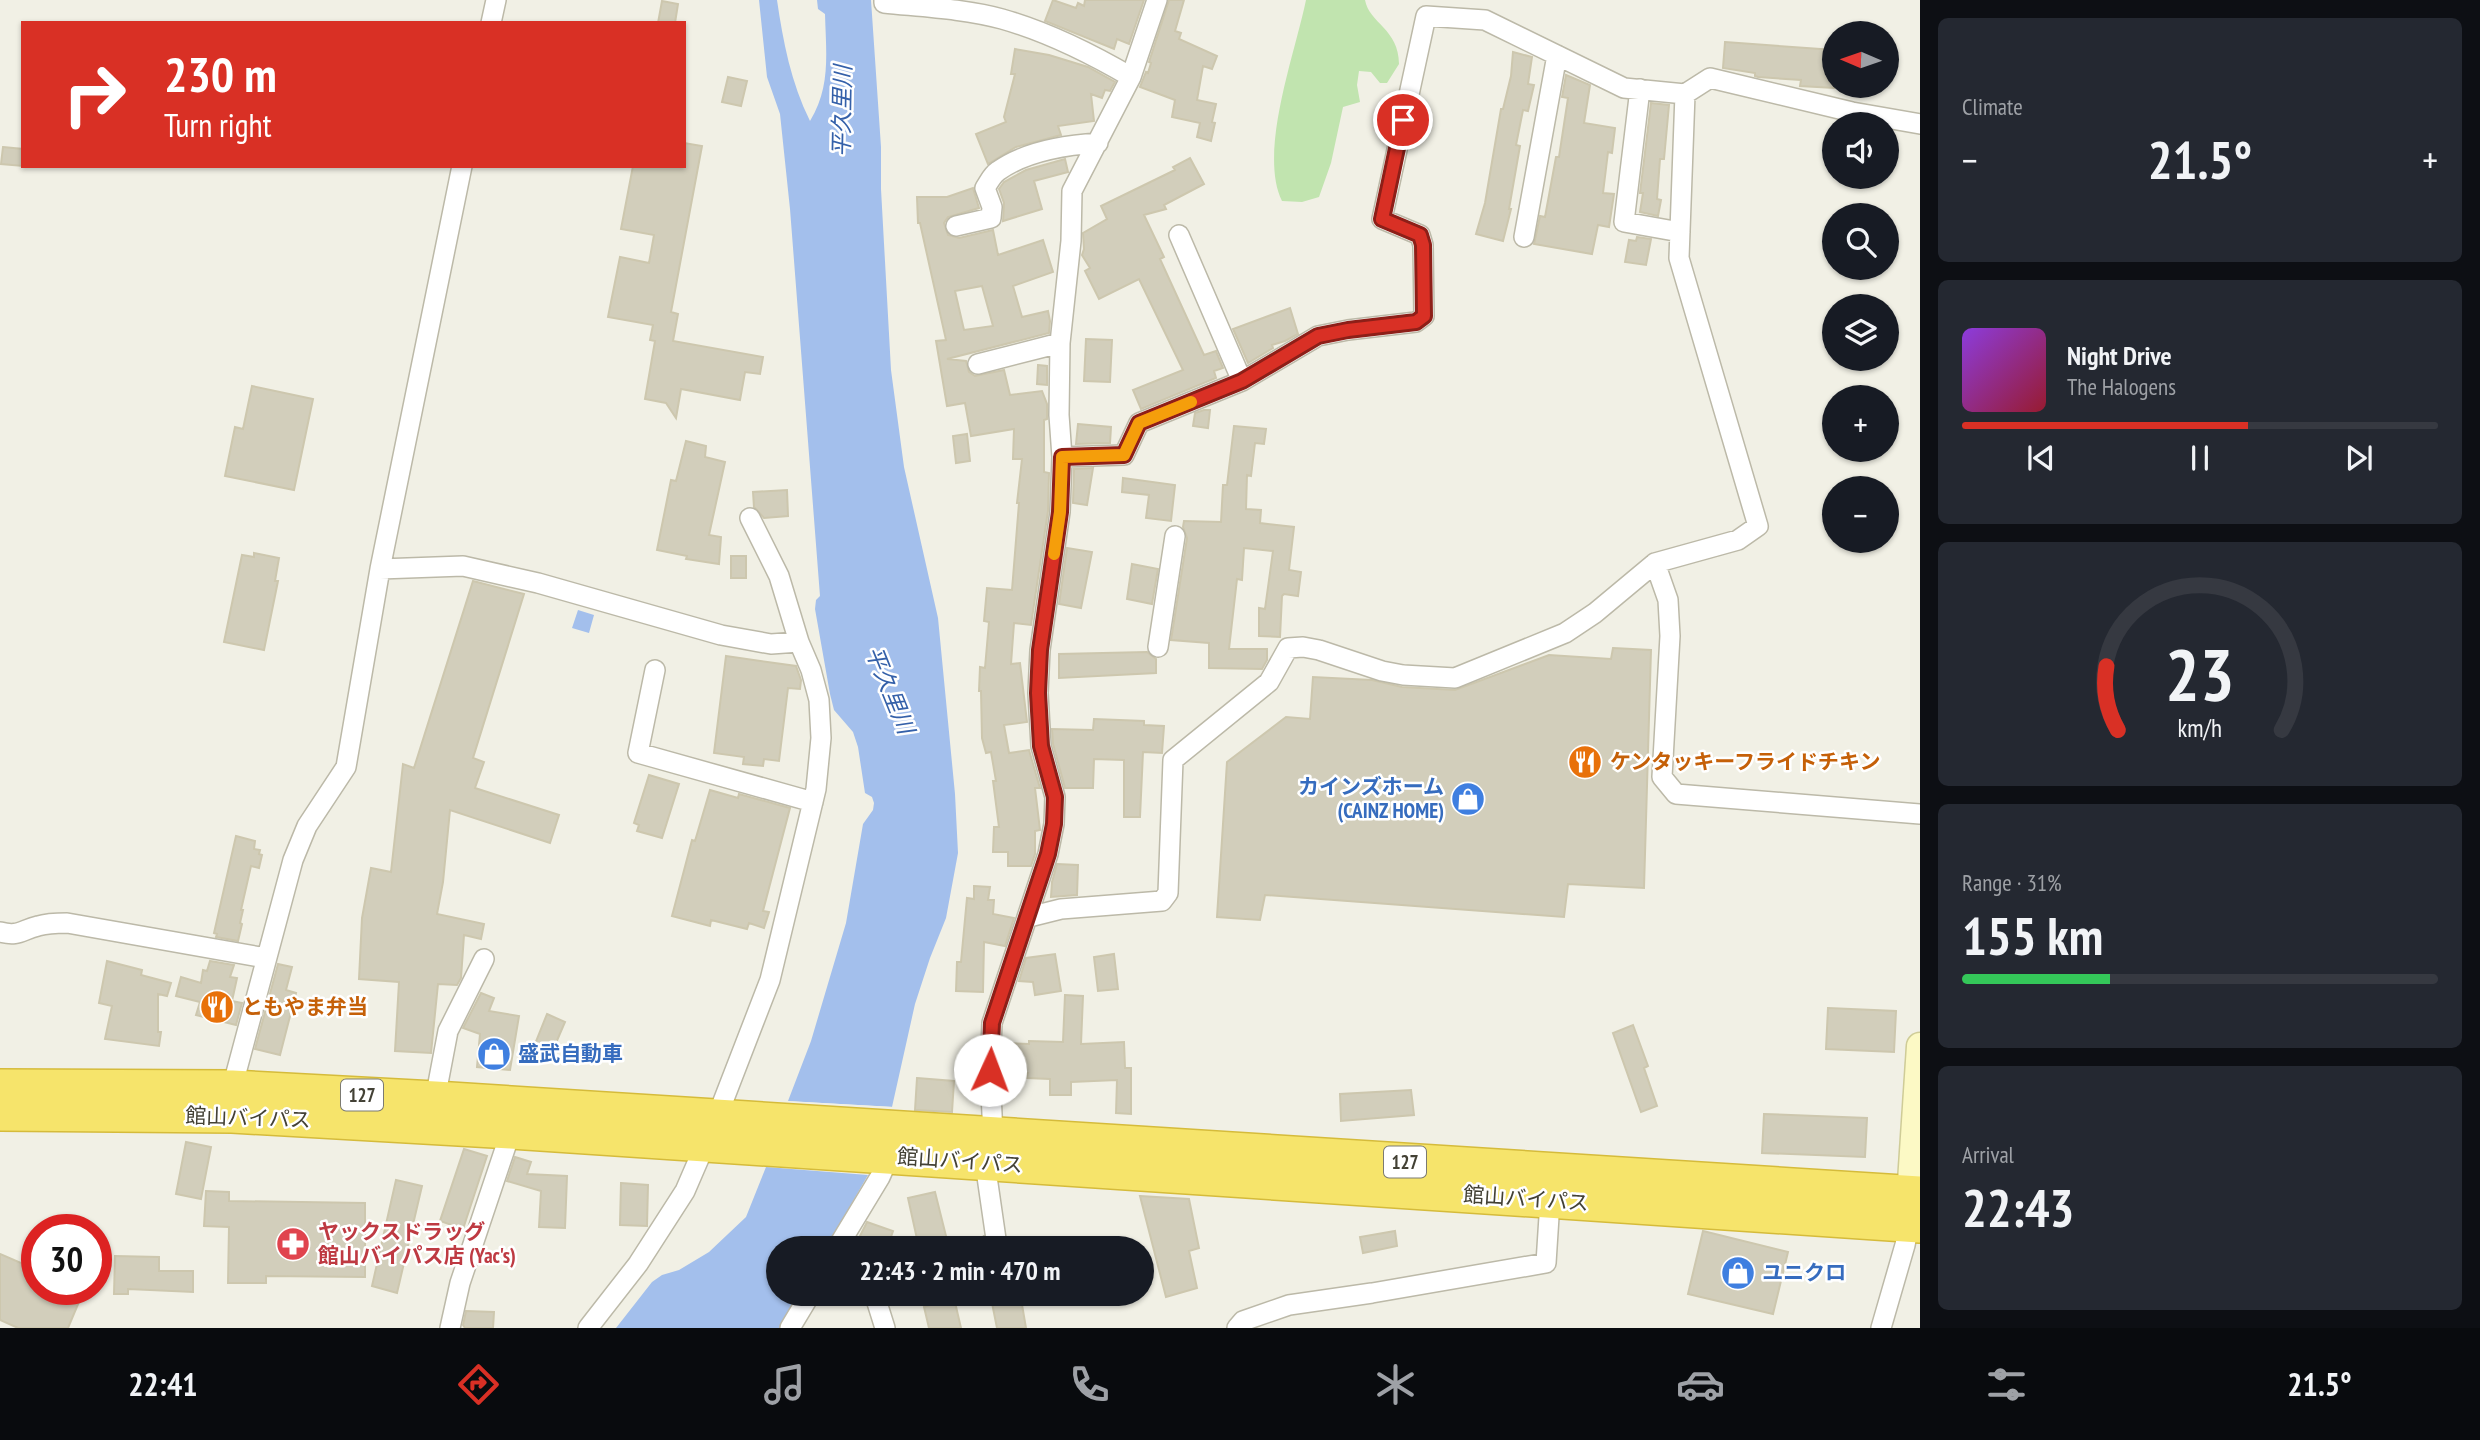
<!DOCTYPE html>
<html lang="en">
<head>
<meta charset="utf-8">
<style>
  :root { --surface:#171b24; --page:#242831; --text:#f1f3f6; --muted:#9ea1a6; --line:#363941; --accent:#d93025 }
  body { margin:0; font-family:"PT Sans Narrow","Noto Sans JP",sans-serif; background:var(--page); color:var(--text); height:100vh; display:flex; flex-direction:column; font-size:26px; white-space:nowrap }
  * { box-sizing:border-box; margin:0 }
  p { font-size:23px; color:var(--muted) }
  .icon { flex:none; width:38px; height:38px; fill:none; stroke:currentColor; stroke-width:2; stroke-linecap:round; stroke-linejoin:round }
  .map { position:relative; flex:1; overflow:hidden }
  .panel { display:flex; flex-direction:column; gap:18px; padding:18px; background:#0d0f14; width:560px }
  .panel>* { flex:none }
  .top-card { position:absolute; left:21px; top:21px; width:665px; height:147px; border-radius:0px; box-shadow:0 2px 5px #0004; background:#d93025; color:#fff; overflow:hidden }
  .needle { width:46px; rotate:272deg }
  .buttons { position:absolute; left:1822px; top:21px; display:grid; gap:14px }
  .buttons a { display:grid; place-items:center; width:77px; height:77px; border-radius:50%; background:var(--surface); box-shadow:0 2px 5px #0004; font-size:35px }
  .speed { position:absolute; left:21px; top:1214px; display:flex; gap:14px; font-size:35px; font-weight:700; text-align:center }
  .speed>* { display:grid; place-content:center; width:91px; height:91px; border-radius:50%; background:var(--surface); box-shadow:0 2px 5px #0004; line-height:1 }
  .speed .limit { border:10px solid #d22; background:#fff; color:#111 }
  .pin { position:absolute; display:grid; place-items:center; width:60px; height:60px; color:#fff; margin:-30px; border:4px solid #fff; border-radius:50%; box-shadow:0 2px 7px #0007 }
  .me { position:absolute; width:77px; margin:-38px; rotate:2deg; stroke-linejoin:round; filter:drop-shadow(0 0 5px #0008) }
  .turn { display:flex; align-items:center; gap:24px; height:147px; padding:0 28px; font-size:32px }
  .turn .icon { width:91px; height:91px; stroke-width:2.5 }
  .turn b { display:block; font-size:49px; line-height:60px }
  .big { font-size:52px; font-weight:600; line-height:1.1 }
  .panel .widget { flex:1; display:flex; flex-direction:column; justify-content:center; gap:10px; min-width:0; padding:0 24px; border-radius:10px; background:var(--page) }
  .panel .dial { align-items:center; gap:0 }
  .dial svg { height:182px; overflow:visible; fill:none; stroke:var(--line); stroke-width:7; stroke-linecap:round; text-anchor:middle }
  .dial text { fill:var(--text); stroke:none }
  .song { display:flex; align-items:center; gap:21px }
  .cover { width:84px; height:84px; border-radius:10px; background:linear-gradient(135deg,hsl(270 70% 55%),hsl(350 70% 35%)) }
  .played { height:7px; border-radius:4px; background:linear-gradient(90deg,var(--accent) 60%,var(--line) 60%) }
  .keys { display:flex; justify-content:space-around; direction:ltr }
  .heat { display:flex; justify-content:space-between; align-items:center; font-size:38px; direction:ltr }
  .charge { height:10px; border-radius:5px; background:linear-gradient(90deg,#34c759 31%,var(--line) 0) }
  .trip { position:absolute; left:766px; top:1236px; width:388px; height:70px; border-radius:35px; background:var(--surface); box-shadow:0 2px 5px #0004; font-weight:600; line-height:70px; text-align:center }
  .tabs { display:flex; height:112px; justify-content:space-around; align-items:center; background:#090b0e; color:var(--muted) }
  .tabs .icon { width:49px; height:49px }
  .tabs .on { color:var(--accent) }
  .tabs b { font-size:32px; color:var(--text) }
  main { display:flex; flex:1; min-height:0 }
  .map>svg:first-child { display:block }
  .green { fill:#c1e4af }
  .water { fill:#a3bfec }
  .pier { fill:#f1f0e5 }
  .building { fill:#d2cebb; stroke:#cdc7ae; stroke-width:2; fill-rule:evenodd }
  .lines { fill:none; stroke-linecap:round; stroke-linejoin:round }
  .street-casing { stroke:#bcb9a8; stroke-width:22 }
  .secondary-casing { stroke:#cfcc97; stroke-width:29 }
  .highway-casing { stroke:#d5bb3b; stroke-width:38 }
  .street { stroke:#fff; stroke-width:19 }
  .secondary { stroke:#fcf9c5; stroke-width:26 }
  .highway { stroke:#f6e46b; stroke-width:35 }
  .route-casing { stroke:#8d1f18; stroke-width:18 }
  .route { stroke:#d93025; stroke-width:12 }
  .slow { stroke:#f59e0b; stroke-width:12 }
  .labels { text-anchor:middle; stroke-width:5; stroke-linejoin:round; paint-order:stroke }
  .shield { fill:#fff; stroke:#7b7a72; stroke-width:2 }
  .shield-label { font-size:19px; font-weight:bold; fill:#434135 }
  .food-label { font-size:21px; font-weight:bold; fill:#c56008; stroke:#fff; text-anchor:start }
  .shop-label { font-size:21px; font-weight:bold; fill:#366cbe; stroke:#fff; text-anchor:start }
  .street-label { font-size:21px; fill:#434135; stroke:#fff }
  .health-label { font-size:21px; font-weight:bold; fill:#be3a42; stroke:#fff; text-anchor:start }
  .water-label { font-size:23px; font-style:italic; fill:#3460a9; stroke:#fff }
</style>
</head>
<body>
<main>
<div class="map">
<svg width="1920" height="1328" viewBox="0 0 1920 1328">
  <rect width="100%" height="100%" fill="#f1f0e5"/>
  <!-- green -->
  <path class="green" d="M1306 0H1365C1369 23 1399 29 1399 64L1387 83H1380L1371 72 1359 71 1357 85 1360 102 1343 107 1331 163 1319 197 1302 202 1282 201C1258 152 1295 54 1306 0Z"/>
  <!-- water -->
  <path class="water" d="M759 0H777C783 41 791 83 810 121 831 87 826 53 825 14L818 9 817 0H871L881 147V189L891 370 904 467 938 618 955 794 958 853 946 918 930 958 915 1004 892 1107 788 1101 811 1041 846 923 863 824 873 810 874 803 872 797 865 793 858 747 853 732 834 710 830 694 815 609 816 600 820 596 790 209 780 114 767 77Z
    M578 610 594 615 589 633 572 628Z
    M766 1167 868 1175 826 1248H779V1293H802L782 1328H616L652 1282 662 1275 679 1270 709 1252 746 1217Z"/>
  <!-- pier -->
  <path class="pier" d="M785 1101 895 1107 892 1111 788 1105Z"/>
  <!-- building -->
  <path class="building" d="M1053 0 1076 8 1078 3 1084 6 1085 0H1144L1129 44 1117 39 1114 49 1045 21Z
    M1169 0H1184L1175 31 1181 33 1179 39 1217 56 1212 69 1203 66 1197 100 1216 104 1212 122 1215 123 1211 141 1197 137 1200 123 1172 117 1175 100 1140 87 1146 72 1148 73 1151 63 1149 62Z
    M662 1 678 4 675 23H658Z
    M1725 42 1834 50V88L1800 86 1801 80 1758 77 1755 76V73L1723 68Z
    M1015 49 1049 55 1088 67 1115 82 1110 91 1105 90 1102 98 1091 94 1094 121 1058 126 1061 135 1016 147 988 164 976 134 1006 122 1004 117 1015 74H1011Z
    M1513 52 1532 57 1528 84 1534 85 1528 111 1523 110 1516 145 1520 146 1509 209H1511L1503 241 1476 234 1485 203 1501 109H1503L1511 76Z
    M1566 75 1590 85 1584 123 1615 128 1612 153 1608 152 1603 193 1614 194 1609 227 1598 225 1592 254 1534 244 1540 216 1545 217 1556 157H1559L1568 98 1562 97Z
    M728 77 747 81 741 106 722 102Z
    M1651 103 1669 105 1664 159H1660L1657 199 1661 200 1658 216 1640 212 1643 193H1640Z
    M684 143 702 146 671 312 678 314 673 341 763 357 760 374 745 372 740 400 681 389 676 418 666 403 645 399 655 341 650 340 653 325 608 317 620 257 649 263 654 235 621 229 633 166H684Z
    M3 147 23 149V166L1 164Z
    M1190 158 1204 184 1164 205 1166 209 1144 215 1164 257 1160 259 1204 355 1216 351 1223 368 1214 371 1216 378 1141 409 1133 390 1183 370 1139 279 1099 299 1085 271 1090 268 1082 255 1084 249 1083 233 1107 219 1101 206 1175 170 1173 167Z
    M1065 159 1068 172 1034 181 1042 209 1003 221 1004 203 999 189 1004 182 1026 170Z
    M973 188 979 208 948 217 944 223 948 235 959 238 993 230 998 255 1043 240 1053 272 1013 286 1022 317 1048 311 1050 321 1049 333 947 359 966 361 969 372 975 376 1004 370 1010 395 1042 391 1047 404V419L1044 420V472L1049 473 1048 511 1031 625 1014 623 1011 664 1020 663 1027 722 1004 725 1009 753 1029 750 1040 788H1035L1040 830 1035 831V854L1031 866H1008V852H993L994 827H999L993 781H996L991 752 986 753 982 738 981 691H979L980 667 985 668 989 622 984 621 987 588 1012 590 1019 503H1017L1022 459H1013L1014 429 971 436 965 403 947 406 936 341 946 340 920 223H918L917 197H947ZM982 286 993 326 964 330 955 291Z
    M1637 237 1651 239 1646 265 1625 262 1629 240 1636 241Z
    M1290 308 1298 334 1285 341 1272 345 1273 348 1248 363 1233 329Z
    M1086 339 1112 340 1110 382 1084 381Z
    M1038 365 1047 366V385L1037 384Z
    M252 386 313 399 294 490 225 476 235 427 243 429Z
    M1204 410H1210L1208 428 1193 426 1195 413Z
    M1078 424 1111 427 1110 443 1076 444Z
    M1234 426 1266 429 1264 444 1255 443 1251 476 1247 475 1246 509 1261 510 1260 523 1294 527 1289 570 1301 572 1298 596 1284 594 1282 596 1280 637 1259 636V608L1265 609 1273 551 1244 548 1242 580 1237 579 1229 649H1267V660L1262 669 1209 668V643L1171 640 1187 538 1183 527 1184 521 1221 522 1223 485H1227Z
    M967 434 970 461 956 463 953 436Z
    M686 441 706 446 705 457 725 462 709 535 721 537 719 564 686 559 687 556 657 550 671 480 676 481Z
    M1093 468 1087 505 1073 503 1074 469Z
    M1123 478 1175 485 1171 521 1146 518 1149 495 1122 492Z
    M787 490 788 516 764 518 754 507 753 492Z
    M1067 548 1092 552 1081 608 1059 604Z
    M254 553 279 558 275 581H278L264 650 224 642 242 555 254 557Z
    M731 556H746V578H731Z
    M1132 564 1158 569 1152 604 1127 599Z
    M473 581 524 594 473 758 484 762 475 788 559 815 550 843 450 810 443 882 437 914 484 924 481 939 464 935 461 978 457 985 438 984 431 1053 395 1051 399 982 359 979 362 918 371 868 391 872 403 764 414 768Z
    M1613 648 1651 650 1644 888 1568 884 1564 917 1265 895 1260 920 1217 917 1227 762 1286 717 1310 719 1313 677 1372 680 1402 687 1455 690 1549 655 1611 659Z
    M1147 652 1156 659V673L1059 678V654Z
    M726 656 796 666 801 680 800 689 788 688 779 761 764 759 763 766 743 764 744 757 714 753Z
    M1094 719 1144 721V725L1164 726 1162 753 1143 752 1140 817H1124V760L1094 759 1093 788H1065L1053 744 1052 729 1093 730Z
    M649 775 679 784 662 838 637 831 639 825 634 823Z
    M710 790 738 798 739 794 790 808 763 911 769 912 764 928 749 923 747 929 711 920 710 926 672 916 692 840 695 841Z
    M236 836 255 841 254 849 260 850 259 854 262 855 259 868 251 866 241 910H243L240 923 242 924 238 941 216 937 217 934 214 933Z
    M1057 864 1078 865 1077 895 1051 897 1052 882Z
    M974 886 990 887 988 900H994L993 914 1014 918 1005 946 984 942 983 992 956 991 957 962H961L967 898 974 899Z
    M1055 954 1061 991 1035 995 1033 982 1019 981 1026 958Z
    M1114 954 1118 989 1098 991 1094 957Z
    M107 961 142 970 141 975 171 983 167 996 158 994V1032H161L159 1046 105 1039 112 1006 99 1003Z
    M210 961 234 965 230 977 237 978 232 1001 242 1003 236 1025 196 1015 200 1002 176 996 181 977 201 983 203 970 207 971Z
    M278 964 292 967 286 990 296 993 280 1055 255 1049Z
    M481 993 494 998 489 1011 519 1016 510 1070 477 1067 480 1034 463 1028Z
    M1065 995 1083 996 1081 1044 1124 1042 1125 1068H1131V1114L1116 1113 1117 1080 1071 1082V1095H1050V1079L1027 1078 1028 1073H1002L1003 1043 1029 1044V1041L1063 1042Z
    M1828 1008 1896 1011 1894 1052 1826 1049Z
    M547 1014 565 1022 550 1057 533 1049Z
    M1633 1025 1648 1066 1644 1068 1657 1106 1641 1112 1613 1033Z
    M917 1078 954 1081 952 1112 915 1110Z
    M1411 1090 1414 1115 1341 1121 1340 1094Z
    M1764 1114 1867 1118 1865 1157 1762 1153Z
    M186 1142 211 1147 201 1199 176 1194Z
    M464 1149 487 1156 463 1229 440 1221Z
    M515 1157 531 1162 527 1174 567 1176 565 1228 539 1227 541 1191 507 1181Z
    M396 1180 422 1186 397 1293 372 1286Z
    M621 1183 648 1185 647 1226 620 1225Z
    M206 1191 229 1192V1201L365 1203V1277L266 1276V1283H228L229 1227 204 1226Z
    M935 1192 949 1248H919L908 1198Z
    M1140 1196 1189 1199 1199 1248 1189 1251 1197 1288 1166 1297Z
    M867 1222 893 1231 887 1248H854Z
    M1395 1231 1397 1246 1363 1253 1360 1237Z
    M1703 1231 1788 1252 1773 1314 1688 1294Z
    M0 1254 37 1270V1290H84L68 1328H18L0 1320Z
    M115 1256 159 1257V1271H193V1292L128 1289V1294H114Z
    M990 1293H1020L1026 1328H997Z
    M954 1298 961 1328H929L924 1307Z
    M466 1311 494 1312 493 1328H465L463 1325Z"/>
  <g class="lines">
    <!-- street casing -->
    <g class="street-casing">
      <path id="street" d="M884 0V3C923 7 965 9 1002 19 1048 32 1090 53 1131 77
        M491 23 496 0
        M1640 89 1624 222 1680 232
        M956 226 991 218 992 207 985 188C989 182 992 175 998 171 1026 151 1065 145 1098 143
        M1179 235 1242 381
        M1524 237 1557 55
        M978 364 1060 343
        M1062 457 1124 455 1139 423 1242 381 1318 336 1348 330 1416 322 1424 316 1423 245 1420 235 1382 219 1426 16 1485 20 1624 88 1685 94 1710 78 1852 112 1920 124
        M1655 563 1668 600 1670 636 1662 777 1676 794 1920 814
        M380 569 463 566 538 583 721 635 771 644 799 642
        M1158 647 1175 536
        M655 670 638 753 813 802
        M1029 917 1061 909 1162 901 1168 893 1173 760 1269 682 1288 648 1303 647 1319 650 1382 671 1403 675 1455 678 1565 633 1595 613 1655 563 1738 540 1758 526 1679 258 1685 94
        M0 932C19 937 21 930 38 926 48 923 57 923 67 923L266 958
        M232 1088 293 860 307 826 346 767 380 569 462 166
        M435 1099 448 1031 484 959
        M993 1136 990 1070 992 1023 1048 854 1054 824 1055 797 1041 746 1038 693 1040 650 1060 512 1062 457 1059 415 1060 343 1071 241 1072 191 1131 77 1157 0
        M985 1163 996 1239 985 1248
        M837 1248 880 1177 891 1152
        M874 1293 885 1328
        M923 1293V1295L932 1293
        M450 1328 460 1283 511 1131
        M588 1328 638 1264 685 1191 717 1117 770 980 816 789 821 738 819 700 811 670 799 642 779 576 750 518
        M790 1328 811 1293
        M1237 1328 1243 1321 1289 1305 1372 1293 1546 1263 1550 1201
        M1881 1328 1905 1245 1909 1225"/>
    </g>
    <!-- secondary casing -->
    <g class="secondary-casing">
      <path id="secondary" d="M1909 1212 1920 1046"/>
    </g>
    <!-- highway casing -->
    <g class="highway-casing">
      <path id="highway" d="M0 1087 232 1088 435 1099 1920 1194
        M0 1113 232 1115 511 1131 1920 1225"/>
    </g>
    <!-- street -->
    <use href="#street" class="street"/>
    <!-- secondary -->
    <use href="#secondary" class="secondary"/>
    <!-- highway -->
    <use href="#highway" class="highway"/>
  </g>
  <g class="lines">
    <!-- route casing -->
    <g class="route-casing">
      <path id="route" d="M990 1070 992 1023 1048 854 1054 824 1055 797 1041 746 1038 693 1040 650 1060 512 1062 457 1124 455 1139 423 1242 381 1318 336 1348 330 1416 322 1424 316 1423 245 1420 235 1382 219 1403 120"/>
    </g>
    <!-- route -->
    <use href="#route" class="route"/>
    <!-- slow -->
    <path class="slow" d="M1054 554 1060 512 1062 457 1124 455 1139 423 1191 402"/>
  </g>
  <!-- icons -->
  <defs>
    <g id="restaurant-disc" transform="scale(1.75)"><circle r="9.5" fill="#e8710a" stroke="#fff"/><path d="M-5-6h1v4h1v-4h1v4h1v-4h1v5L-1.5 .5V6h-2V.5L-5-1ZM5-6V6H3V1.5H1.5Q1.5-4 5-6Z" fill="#fff"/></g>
    <g id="shop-disc" transform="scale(1.75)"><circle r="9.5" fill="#3f7fe0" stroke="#fff"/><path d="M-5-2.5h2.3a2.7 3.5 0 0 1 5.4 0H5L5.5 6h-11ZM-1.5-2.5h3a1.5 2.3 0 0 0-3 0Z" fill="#fff"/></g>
    <g id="pharmacy-disc" transform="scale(1.75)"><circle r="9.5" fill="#e0444e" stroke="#fff"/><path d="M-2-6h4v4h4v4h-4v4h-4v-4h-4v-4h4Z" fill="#fff"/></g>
  </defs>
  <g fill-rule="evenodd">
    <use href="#restaurant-disc" x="1585" y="762"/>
    <use href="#shop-disc" x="1468" y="799"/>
    <use href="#restaurant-disc" x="217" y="1007"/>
    <use href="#shop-disc" x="494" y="1054"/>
    <use href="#pharmacy-disc" x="293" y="1244"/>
    <use href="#shop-disc" x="1738" y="1273"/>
  </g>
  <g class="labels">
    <!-- shield labels -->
    <g class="shield">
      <rect x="341" y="1079.5" width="42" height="31" rx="5"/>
      <rect x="1384" y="1146.5" width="42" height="31" rx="5"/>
    </g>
    <g class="shield-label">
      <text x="362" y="1102">127</text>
      <text x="1405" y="1169">127</text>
    </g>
    <!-- food labels -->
    <g class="food-label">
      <text x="1610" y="769">ケンタッキーフライドチキン</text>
      <text x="242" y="1014">ともやま弁当</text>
    </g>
    <!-- shop labels -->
    <g class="shop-label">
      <text x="1444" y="794" text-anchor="end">カインズホーム<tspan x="1444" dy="24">(CAINZ HOME)</tspan></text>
      <text x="518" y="1061">盛武自動車</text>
      <text x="1762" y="1280">ユニクロ</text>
    </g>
    <!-- street labels -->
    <g class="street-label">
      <text transform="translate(248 1118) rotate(2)" y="7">館山バイパス</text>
      <text transform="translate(960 1161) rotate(4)" y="7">館山バイパス</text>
      <text transform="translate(1526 1199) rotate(4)" y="7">館山バイパス</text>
    </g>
    <!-- health labels -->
    <g class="health-label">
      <text x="318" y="1239">ヤックスドラッグ<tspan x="318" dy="24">館山バイパス店 (Yac's)</tspan></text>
    </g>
    <!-- water labels -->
    <g class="water-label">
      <text transform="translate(842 111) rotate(-89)" y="8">平久里川</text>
      <text transform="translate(890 690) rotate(68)" y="8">平久里川</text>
    </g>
  </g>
</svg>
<div class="buttons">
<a><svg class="needle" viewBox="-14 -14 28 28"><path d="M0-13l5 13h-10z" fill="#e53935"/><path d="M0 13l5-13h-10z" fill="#9ea1a6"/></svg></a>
<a><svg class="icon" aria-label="sound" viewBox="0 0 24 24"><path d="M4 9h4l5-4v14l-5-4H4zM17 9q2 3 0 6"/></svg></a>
<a><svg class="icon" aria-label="search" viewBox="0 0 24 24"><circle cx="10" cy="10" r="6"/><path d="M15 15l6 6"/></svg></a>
<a><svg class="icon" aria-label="layers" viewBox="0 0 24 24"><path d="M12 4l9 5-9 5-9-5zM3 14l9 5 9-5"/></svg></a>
<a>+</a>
<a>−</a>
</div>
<div class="speed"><div class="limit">30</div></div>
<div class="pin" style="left:1403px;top:120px;background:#d93025"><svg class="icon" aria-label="arrive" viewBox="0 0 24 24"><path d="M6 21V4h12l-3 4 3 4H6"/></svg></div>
<svg class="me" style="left:990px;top:1070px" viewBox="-20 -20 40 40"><circle r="19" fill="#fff"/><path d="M0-13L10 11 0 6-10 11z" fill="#d93025"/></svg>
<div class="trip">22:43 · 2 min · 470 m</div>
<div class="top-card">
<div class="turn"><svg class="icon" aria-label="right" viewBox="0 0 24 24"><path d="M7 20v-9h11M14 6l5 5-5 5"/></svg><div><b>230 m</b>Turn right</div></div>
</div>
</div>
<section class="panel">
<div class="widget"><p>Climate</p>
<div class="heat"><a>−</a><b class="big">21.5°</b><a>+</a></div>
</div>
<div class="widget">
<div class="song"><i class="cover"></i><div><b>Night Drive</b><p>The Halogens</p></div></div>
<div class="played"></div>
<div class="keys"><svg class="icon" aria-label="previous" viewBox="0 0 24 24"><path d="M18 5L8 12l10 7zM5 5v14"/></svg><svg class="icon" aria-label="pause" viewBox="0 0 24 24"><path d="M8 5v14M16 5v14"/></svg><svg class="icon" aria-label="next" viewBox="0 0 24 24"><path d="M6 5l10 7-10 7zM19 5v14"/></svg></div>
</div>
<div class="widget dial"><svg viewBox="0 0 100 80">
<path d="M14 69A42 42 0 1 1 86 69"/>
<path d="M14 69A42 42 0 0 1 9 41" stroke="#d93025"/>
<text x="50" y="56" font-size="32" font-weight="700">23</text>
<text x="50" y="72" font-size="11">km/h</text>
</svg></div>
<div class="widget"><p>Range · 31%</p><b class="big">155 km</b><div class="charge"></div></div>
<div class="widget"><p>Arrival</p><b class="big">22:43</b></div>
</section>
</main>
<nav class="tabs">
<b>22:41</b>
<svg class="icon on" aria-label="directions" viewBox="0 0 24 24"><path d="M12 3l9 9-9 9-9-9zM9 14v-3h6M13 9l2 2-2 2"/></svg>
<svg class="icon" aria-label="music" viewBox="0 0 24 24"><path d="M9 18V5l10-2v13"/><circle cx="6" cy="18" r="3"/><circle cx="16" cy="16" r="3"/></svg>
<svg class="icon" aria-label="phone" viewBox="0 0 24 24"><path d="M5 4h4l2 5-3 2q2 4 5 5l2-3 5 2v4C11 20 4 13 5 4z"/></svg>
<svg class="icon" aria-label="climate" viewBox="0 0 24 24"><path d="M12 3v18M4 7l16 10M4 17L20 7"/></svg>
<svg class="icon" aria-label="car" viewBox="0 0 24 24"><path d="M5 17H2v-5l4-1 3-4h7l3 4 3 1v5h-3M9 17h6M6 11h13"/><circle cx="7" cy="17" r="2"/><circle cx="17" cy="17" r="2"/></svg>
<svg class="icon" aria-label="filters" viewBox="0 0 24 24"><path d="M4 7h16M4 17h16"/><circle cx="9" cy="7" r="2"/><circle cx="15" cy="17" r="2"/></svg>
<b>21.5°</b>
</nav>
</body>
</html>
